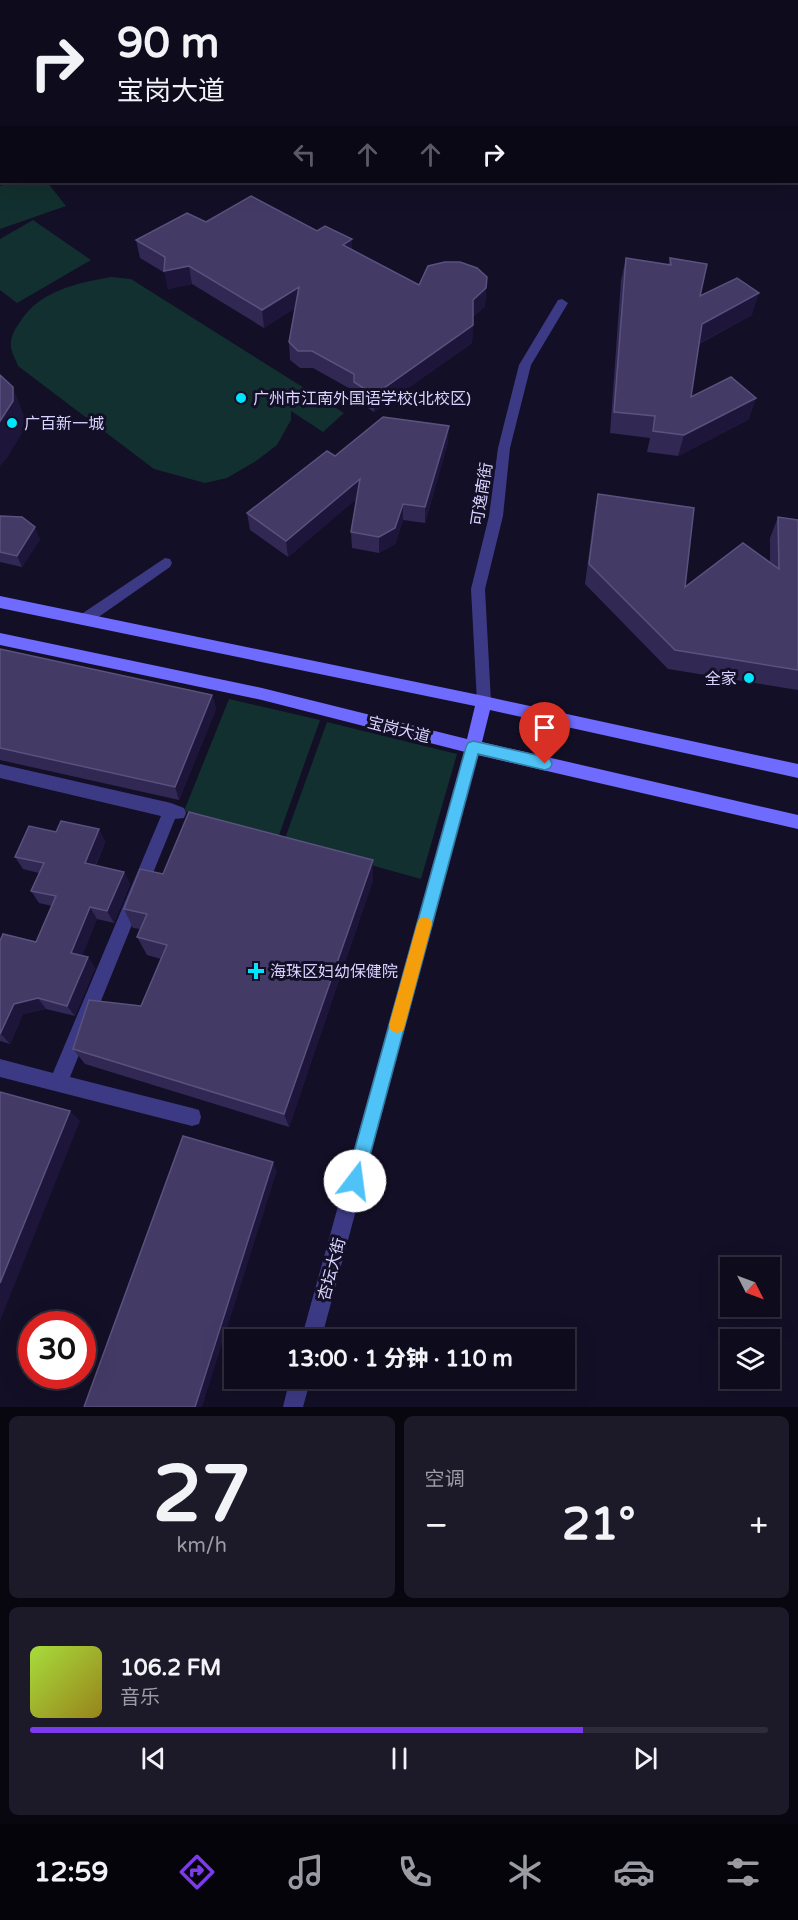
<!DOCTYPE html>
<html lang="zh">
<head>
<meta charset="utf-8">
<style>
  :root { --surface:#0e0b1c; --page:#1c1929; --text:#f1f3f6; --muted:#9b9ba3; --line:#2e2b3b; --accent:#7c3aed }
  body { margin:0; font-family:"Varela Round","Noto Sans SC",sans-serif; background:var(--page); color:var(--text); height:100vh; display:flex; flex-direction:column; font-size:22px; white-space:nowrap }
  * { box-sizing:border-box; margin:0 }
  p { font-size:20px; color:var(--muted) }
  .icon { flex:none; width:33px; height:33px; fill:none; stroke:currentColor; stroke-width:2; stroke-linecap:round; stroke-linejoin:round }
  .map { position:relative; height:1407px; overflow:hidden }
  .details { display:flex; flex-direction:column; gap:9px; padding:9px; background:#08060f; flex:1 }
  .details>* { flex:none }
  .hud { position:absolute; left:0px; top:0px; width:798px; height:183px; box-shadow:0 6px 24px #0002,0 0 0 2px var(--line); background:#0e0b1c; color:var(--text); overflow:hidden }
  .needle { width:39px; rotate:132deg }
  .buttons { position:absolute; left:720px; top:1257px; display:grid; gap:12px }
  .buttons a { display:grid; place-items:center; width:60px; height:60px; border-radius:0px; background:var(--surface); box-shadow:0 6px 24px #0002,0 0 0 2px var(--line); font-size:30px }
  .speed { position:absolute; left:18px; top:1311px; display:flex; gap:12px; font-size:30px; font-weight:700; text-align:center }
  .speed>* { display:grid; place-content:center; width:78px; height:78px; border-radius:50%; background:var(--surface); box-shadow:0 6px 24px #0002,0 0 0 2px var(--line); line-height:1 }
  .speed .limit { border:9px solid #d22; background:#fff; color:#111 }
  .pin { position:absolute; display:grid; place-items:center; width:51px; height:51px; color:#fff; margin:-62px -26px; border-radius:50% 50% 50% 0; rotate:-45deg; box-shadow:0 0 6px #0007 }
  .pin .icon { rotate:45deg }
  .me { position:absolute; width:66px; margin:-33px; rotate:15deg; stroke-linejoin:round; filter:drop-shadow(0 0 4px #0008) }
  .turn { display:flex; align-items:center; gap:21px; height:126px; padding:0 18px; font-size:27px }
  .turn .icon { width:78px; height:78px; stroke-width:2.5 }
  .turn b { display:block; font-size:42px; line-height:51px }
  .lanes { display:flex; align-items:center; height:57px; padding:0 18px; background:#0003; justify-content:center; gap:30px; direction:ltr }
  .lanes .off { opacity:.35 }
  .big { font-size:45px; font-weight:800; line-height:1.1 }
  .details .card { flex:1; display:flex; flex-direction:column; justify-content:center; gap:9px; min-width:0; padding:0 21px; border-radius:9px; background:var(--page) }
  .details .dial { align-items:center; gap:0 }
  .dial b { font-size:78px; line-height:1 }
  .song { display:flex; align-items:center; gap:18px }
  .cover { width:72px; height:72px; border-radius:9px; background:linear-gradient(135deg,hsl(80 70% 55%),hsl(50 70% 35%)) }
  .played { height:6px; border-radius:3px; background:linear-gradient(90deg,var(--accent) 75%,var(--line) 75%) }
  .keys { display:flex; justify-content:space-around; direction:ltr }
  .heat { display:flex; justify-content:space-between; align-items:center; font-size:33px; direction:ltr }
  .details .tiles { flex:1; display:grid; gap:9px; grid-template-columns:1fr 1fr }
  .card:last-child { grid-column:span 2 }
  .trip { position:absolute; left:224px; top:1329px; width:351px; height:60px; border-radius:0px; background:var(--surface); box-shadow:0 6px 24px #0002,0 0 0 2px var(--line); font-weight:800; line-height:60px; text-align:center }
  .tabs { display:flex; height:96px; justify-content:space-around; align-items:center; background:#06040b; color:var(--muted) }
  .tabs .icon { width:42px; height:42px }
  .tabs .active { color:var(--accent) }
  .tabs b { font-size:27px; color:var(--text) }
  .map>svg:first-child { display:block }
  .green { fill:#12302f }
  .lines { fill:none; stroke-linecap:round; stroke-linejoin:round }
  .lane { fill:#3d3a85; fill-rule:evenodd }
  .street { fill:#3d3a85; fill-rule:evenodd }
  .secondary { fill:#6f6bff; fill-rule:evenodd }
  .wall { fill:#312854 }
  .shaded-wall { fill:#1d163a }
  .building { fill:#433a66; stroke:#5a527e; stroke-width:1.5 }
  .route { fill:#4fc3f7; stroke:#337fa1; stroke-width:1.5 }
  .slow { fill:#f59e0b }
  .poi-dot { fill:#00e5ff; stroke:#130f26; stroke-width:2 }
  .labels { text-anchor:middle; stroke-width:6; stroke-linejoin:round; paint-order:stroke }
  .poi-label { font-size:16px; fill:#d9d4ff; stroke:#130f26; text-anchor:start }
  .street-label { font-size:16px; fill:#d9d4ff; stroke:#130f26 }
</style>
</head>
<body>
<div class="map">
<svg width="798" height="1407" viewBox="0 0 798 1407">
  <rect width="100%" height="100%" fill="#130f26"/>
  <!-- green -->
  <path class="green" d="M15 182H47L66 206 0 229V186Z
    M33 220 91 260 17 303 0 290V239Z
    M111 277 131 279 344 413 323 432 291 411V420L277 445 256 461 227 478 205 483 154 469 18 366C16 360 12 354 11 348 10 337 14 330 20 322 39 291 77 283 111 277Z
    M229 699 320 720 278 838 184 811Z
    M327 722 457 754 421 879 284 841Z"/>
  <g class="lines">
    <!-- lane -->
    <path class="lane" d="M167 0H177L178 2H169Z
      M325 0H337L338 2H327Z
      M504 0H518L503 2Z
      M532 0H554L555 2H534Z
      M576 0H586L576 2Z
      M796 51H798V57H796Z
      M165 558 170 559 172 563 170 567 90 623H80L78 619 80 615Z"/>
    <!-- street -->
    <path class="street" d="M562 299 568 303 531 365 510 448 503 516 485 589 491 702 489 706 484 708 479 706 477 702 471 589 489 516 498 448 519 365 558 300Z
      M473 740 478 742 481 747 321 1340H301L465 747 468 742Z
      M0 764 171 803 184 808 186 813 184 818 175 819 70 1077 192 1108 199 1110 201 1117 199 1124 192 1126 0 1077V1059L53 1073 161 816 0 778Z
      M290 1378H311L303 1407H283Z"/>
    <!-- secondary -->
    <path class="secondary" d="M0 596 484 696 798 764V778L490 710 482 742 798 815V829L473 754 262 700 0 645V633L262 688 467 739 475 706 0 608Z"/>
  </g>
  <!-- wall -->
  <path class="wall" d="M353 0H399L396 2H357Z
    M0 22 2 23V65L0 64Z
    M798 72V125H796V78Z
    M206 222 317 231 352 239V250L419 285 486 288 485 306 473 317 472 343 374 412 354 399V391L313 368H300L290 360 289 342 295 308 264 328 192 284 168 289 165 273 140 258 136 240Z
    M626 258 668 265 670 258 700 296 752 315 699 344 691 397 756 398 748 420 678 456 647 452 650 438 610 433 621 280Z
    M448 442 425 523 403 520 395 544 379 553 352 548 351 532 356 499 288 557 250 530 247 513Z
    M598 494 685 587 770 563V538L778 517 798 520V690L668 669 585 584 594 515Z
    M0 516 40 539 22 567 0 562Z
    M0 649 212 695 216 709 179 800 0 760Z
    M99 829 105 842 96 865 124 872 130 884 114 923 97 919 82 955 88 957 95 968 75 1016 46 1009 23 1014 10 1044 0 1041V941L36 942 52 906 39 903 31 891 39 873 23 869 15 857 56 832Z
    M373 860V880L289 1127 85 1064 73 1049 141 1006 161 959 147 955 137 937 140 929 133 928 124 909 163 874Z"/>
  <!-- shaded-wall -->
  <path class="shaded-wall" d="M378 0H399L396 2H378Z
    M0 154H2V176H0Z
    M352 239V257L343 245Z
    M189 266 192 284 168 289 164 271Z
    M299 287 301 305 264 328 262 310Z
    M486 288 485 306 472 318 473 300Z
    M759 293 752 315 696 345 702 324Z
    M473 325 472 343 374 412V395Z
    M13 387 24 416V430L7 458 0 466V421Z
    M756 398 748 420 678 456 684 435Z
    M449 426 448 442 425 523V507Z
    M360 479V496L288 557 286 541Z
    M403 504V520L395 544 379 553V537Z
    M35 527 40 539 22 567 17 556Z
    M212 695 216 709 179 800 175 787Z
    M99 829 105 842 91 875 85 863Z
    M373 860V880L289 1127 284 1114Z
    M124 872 130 884 114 923 107 911Z
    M90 907 97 919 79 964 71 953Z
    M88 957 95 968 75 1016 67 1006Z
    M38 998 46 1009 23 1014 10 1044 1 1034 14 1004Z
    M70 1111 80 1121 0 1321V1283Z
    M273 1162 277 1171 202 1407H195Z"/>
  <!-- building -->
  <path class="building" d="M0 22 2 23V46H0Z
    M798 74V107L796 106V79Z
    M2 110V154H0V111Z
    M251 196 317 231 325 226 352 239 343 245 419 285 428 266 445 262H460L477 268 487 277 486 288 473 300V325L374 395 354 382V374L312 351H298L289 342 299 287 262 310 189 266 164 271 165 257 136 240 187 213 206 222Z
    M626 258 671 265 670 258 707 264 700 296 737 278 759 293 702 324 691 397 731 377 756 398 684 435 653 431 655 416 614 412Z
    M0 375 13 387V401L0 421Z
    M383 417 449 426 425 507 403 504 395 528 379 537 351 532 360 479 286 541 247 513 327 451 335 456Z
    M598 494 694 508 685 587 743 543 779 569 778 517 798 520V670L675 650 589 564Z
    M0 516 22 517 35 527 17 556 0 552Z
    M0 649 212 695 175 787 0 748Z
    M189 812 373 860 284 1114 73 1049 89 1000 141 1006 167 945 137 937 147 914 124 909 140 869 163 874Z
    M61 821 99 829 85 863 124 872 107 911 90 907 71 953 88 957 67 1006 38 998 14 1004 0 1034V941L3 934 36 942 56 896 31 891 44 863 15 857 29 826 56 832Z
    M0 1092 70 1111 0 1283Z
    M183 1136 273 1162 195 1407H84Z"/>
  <!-- route -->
  <path class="route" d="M473 741 545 757 550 759 552 764 550 768 545 770 478 754 363 1181 361 1187 355 1189 348 1187 346 1181 466 747 468 743Z"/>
  <!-- slow -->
  <path class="slow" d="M424 917 430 919 432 924 405 1025 403 1031 397 1033 391 1031 389 1025 417 924 419 919Z"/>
  <!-- markers -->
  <g class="poi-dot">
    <circle cx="241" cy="398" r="6"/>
    <circle cx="12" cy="423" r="6"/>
    <circle cx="749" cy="678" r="6"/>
    <path d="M253 962h6v6h6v6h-6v6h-6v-6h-6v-6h6z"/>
  </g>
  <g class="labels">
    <!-- poi labels -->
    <g class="poi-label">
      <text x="253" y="404">广州市江南外国语学校(北校区)</text>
      <text x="24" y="429">广百新一城</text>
      <text x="737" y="684" text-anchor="end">全家</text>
      <text x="270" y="977">海珠区妇幼保健院</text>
    </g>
    <!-- street labels -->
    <g class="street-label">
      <text transform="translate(481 494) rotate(-81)" y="6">可逸南街</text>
      <text transform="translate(399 729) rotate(14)" y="6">宝岗大道</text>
      <text transform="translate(331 1269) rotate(-75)" y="6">杏坛大街</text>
    </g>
  </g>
</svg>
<div class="buttons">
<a><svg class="needle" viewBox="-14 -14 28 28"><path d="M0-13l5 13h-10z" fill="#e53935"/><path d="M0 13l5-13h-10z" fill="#9b9ba3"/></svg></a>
<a><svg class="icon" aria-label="layers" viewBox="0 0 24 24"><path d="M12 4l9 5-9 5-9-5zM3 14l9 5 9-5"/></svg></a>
</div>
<div class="speed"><div class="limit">30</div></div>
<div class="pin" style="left:545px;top:764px;background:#d93025"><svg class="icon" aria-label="arrive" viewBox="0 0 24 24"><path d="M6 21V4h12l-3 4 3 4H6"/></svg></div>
<svg class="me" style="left:355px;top:1181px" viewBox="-20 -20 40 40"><circle r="19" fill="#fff"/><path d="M0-13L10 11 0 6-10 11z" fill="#4fc3f7"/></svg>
<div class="trip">13:00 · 1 分钟 · 110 m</div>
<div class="hud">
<div class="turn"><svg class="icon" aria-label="right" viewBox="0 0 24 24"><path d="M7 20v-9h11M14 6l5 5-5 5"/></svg><div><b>90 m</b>宝岗大道</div></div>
<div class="lanes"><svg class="icon off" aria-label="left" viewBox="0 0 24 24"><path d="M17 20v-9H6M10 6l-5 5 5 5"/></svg><svg class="icon off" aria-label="ahead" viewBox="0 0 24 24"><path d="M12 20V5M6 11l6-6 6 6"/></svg><svg class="icon off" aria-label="ahead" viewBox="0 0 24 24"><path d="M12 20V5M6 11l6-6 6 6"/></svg><svg class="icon" aria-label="right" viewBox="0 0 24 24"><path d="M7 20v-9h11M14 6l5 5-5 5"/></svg></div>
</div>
</div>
<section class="details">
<div class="tiles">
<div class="card dial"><b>27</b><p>km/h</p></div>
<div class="card"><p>空调</p>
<div class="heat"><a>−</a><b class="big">21°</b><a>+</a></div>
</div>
<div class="card">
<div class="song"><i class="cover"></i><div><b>106.2 FM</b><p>音乐</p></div></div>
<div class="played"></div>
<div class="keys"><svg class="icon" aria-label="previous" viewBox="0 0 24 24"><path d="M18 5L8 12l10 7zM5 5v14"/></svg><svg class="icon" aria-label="pause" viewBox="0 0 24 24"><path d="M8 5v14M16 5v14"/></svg><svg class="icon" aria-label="next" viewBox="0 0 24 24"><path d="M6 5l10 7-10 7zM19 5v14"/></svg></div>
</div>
</div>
</section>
<nav class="tabs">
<b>12:59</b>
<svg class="icon active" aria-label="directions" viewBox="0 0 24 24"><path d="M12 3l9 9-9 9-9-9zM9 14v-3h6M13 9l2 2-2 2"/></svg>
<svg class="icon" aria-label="music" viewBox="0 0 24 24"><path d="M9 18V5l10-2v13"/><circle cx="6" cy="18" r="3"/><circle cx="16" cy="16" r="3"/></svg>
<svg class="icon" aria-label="phone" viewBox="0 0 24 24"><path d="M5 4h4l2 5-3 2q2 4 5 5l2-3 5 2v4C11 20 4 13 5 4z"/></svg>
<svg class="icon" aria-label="climate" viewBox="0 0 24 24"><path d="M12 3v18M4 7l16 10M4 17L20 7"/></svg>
<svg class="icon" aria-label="car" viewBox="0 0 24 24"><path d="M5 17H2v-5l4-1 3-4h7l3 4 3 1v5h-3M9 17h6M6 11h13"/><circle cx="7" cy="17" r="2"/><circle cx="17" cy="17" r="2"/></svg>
<svg class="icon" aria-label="filters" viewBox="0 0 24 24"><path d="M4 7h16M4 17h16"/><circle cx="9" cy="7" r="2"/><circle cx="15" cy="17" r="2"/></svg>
</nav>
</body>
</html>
